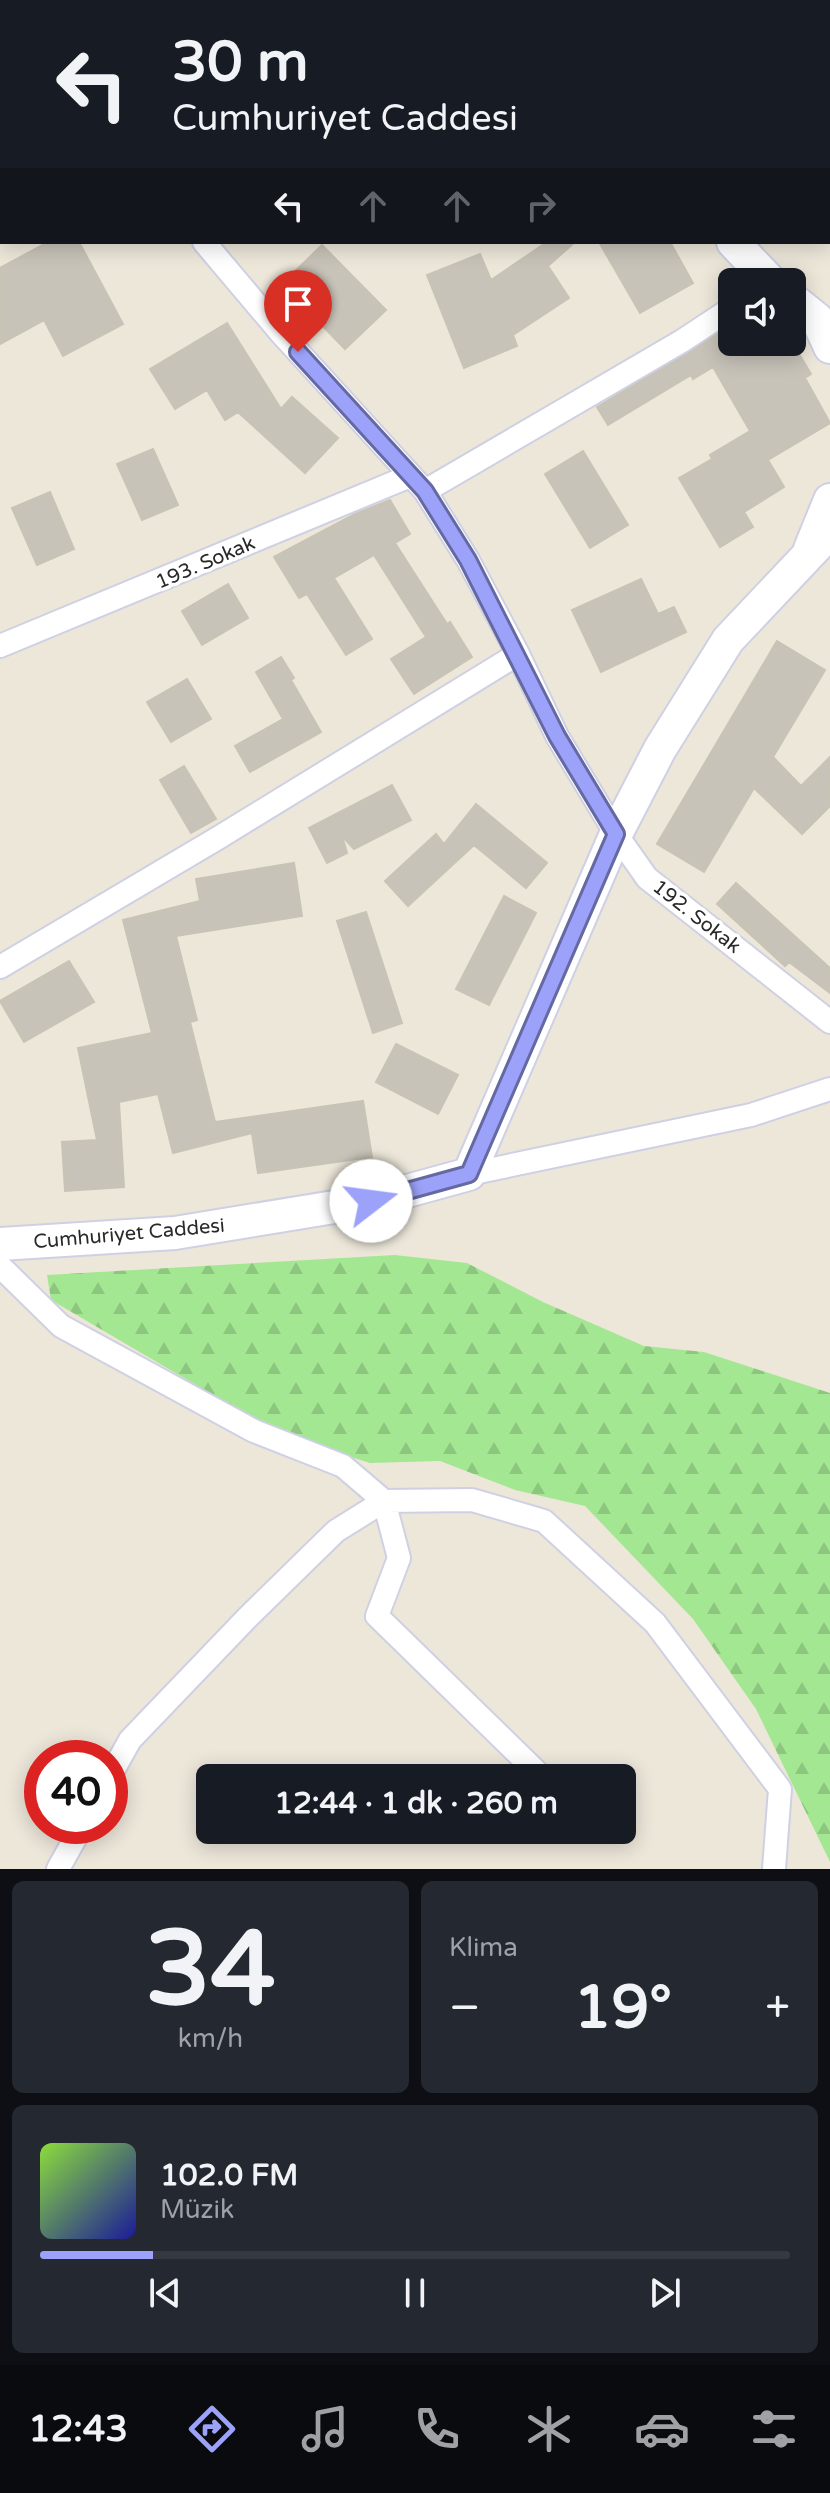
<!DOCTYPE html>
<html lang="tr">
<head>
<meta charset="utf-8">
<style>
  :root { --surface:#171b24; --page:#242831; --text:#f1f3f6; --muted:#9ea1a6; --line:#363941; --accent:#9ca2fa }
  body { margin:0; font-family:"Varela Round",sans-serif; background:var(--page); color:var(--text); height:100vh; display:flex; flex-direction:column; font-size:30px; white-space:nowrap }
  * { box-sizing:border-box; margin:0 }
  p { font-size:26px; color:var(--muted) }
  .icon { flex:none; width:44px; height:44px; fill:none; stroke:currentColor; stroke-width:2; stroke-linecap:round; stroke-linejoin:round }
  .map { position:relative; height:1869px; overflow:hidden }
  .drawer { display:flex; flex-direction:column; gap:12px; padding:12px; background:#0d0f14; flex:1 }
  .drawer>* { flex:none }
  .guide { position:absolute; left:0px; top:0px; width:830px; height:244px; box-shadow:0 4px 20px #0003; background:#171b24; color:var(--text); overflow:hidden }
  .fabs { position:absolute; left:718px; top:268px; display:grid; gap:16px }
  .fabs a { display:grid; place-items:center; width:88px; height:88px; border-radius:12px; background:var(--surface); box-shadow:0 4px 20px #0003; font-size:40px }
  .speed { position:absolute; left:24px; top:1740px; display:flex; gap:16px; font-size:40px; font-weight:700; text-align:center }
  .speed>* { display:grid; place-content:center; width:104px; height:104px; border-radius:50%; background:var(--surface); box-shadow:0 4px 20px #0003; line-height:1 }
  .speed .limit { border:12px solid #d22; background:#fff; color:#111 }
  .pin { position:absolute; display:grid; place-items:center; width:68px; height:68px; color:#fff; margin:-82px -34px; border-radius:50% 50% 50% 0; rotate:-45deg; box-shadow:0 0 8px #0007 }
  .pin .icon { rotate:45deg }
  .me { position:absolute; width:88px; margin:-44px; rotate:75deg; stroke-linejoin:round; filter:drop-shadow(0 0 6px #0008) }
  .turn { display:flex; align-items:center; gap:28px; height:168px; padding:0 40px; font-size:36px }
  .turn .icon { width:104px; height:104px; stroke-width:2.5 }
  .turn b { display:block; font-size:56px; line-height:68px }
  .lanes { display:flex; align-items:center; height:76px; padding:0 40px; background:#0003; justify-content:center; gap:40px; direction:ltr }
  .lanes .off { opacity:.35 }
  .big { font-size:60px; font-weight:700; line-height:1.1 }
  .drawer .widget { flex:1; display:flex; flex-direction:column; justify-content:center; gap:12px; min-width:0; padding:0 28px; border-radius:12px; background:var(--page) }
  .drawer .dial { align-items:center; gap:0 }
  .dial b { font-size:104px; line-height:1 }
  .song { display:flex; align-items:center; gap:24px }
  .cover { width:96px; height:96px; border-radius:12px; background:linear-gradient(135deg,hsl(90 70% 55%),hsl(240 70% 35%)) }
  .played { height:8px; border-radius:4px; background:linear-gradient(90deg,var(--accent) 15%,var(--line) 15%) }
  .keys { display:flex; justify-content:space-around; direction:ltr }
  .heat { display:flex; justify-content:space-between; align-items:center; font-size:44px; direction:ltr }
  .drawer .tiles { flex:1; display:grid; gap:12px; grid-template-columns:1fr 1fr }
  .widget:last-child { grid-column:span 2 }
  .trip { position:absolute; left:196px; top:1764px; width:440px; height:80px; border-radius:12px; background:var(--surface); box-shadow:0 4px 20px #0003; font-weight:700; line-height:80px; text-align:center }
  .dock { display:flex; height:128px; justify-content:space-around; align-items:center; background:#090b0e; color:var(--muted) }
  .dock .icon { width:56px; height:56px }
  .dock .on { color:var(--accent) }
  .dock b { font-size:36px; color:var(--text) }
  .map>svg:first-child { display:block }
  .forest { fill:url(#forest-firs) }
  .building { fill:#c8c3b9; stroke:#c8c3b3; stroke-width:2 }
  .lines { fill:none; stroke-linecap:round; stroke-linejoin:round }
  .street-casing { stroke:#cfd0e3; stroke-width:26 }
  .secondary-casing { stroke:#cfd0e3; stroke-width:36 }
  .street { stroke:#fff; stroke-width:22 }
  .secondary { stroke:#fff; stroke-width:32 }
  .route-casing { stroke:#6569a2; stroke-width:20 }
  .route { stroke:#9ca2fa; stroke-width:14 }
  .labels { text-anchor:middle; stroke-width:7; stroke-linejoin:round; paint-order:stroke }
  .street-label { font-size:20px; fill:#292929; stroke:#fff }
</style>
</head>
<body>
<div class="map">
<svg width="830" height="1869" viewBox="0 0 830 1869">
  <defs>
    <pattern id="forest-firs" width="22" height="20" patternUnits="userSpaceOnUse" patternTransform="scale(2)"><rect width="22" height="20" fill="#a4e792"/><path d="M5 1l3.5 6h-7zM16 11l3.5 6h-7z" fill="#8dc67e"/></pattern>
  </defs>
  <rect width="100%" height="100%" fill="#ede7da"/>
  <!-- forest -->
  <path class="forest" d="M395 1255 467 1263 543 1302 644 1346 704 1352 830 1393V1862L756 1709 693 1619 585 1506 515 1490 440 1461 370 1463 281 1435 51 1300 47 1275Z"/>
  <!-- building -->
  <path class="building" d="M48 242H79L123 324 63 356 44 320 0 344V268Z
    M547 242H575L548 266 569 298 513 335 517 346 464 368 427 275 480 254 491 280Z
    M599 242H670L693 283 640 313Z
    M322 245 386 310 345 349 282 284Z
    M227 323 281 409 292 397 338 438 305 473 238 412 225 420 207 390 175 409 150 369Z
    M732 325V342H792L811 374 805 378 830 423 768 460 784 487 744 512 753 527 720 547 679 478 712 459 710 455 750 431 713 367 693 379 691 375 608 425 597 407Z
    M153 449 178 505 142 520 117 464Z
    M583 451 628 525 590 548 545 474Z
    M50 492 74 549 37 565 12 508Z
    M390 500 410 534 395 543 447 624 450 622 472 657 414 694 391 659 426 637 374 555 334 578 372 639 346 655 307 594 299 598 274 557 355 514Z
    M641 579 658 614 674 607 686 632 601 672 572 610Z
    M228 584 248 618 202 645 182 611Z
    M777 641 825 670 773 757 801 786 830 757V806L802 834 754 788 704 872 657 844Z
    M281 657 294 678 291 680 321 732 250 772 235 746 283 719 256 672Z
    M187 679 211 719 171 742 147 702Z
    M184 766 216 819 191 833 160 780Z
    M392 785 411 820 354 849 342 836 347 853 327 863 309 828Z
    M476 804 547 863 526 888 474 845 408 906 385 881 436 834 444 844Z
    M294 863 302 916 176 936 197 1020 190 1022 215 1122 363 1101 372 1157 258 1173 252 1133 173 1153 158 1094 119 1102 124 1187 65 1191 62 1142 97 1140 78 1048 152 1033 123 920 200 901 196 879Z
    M736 883 830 968V993L789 962 785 966 717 904Z
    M504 896 536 913 489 1005 456 989Z
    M366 912 402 1023 373 1033 337 921Z
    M69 961 94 1002 24 1042 0 1001Z
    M396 1044 458 1075 438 1114 376 1082Z"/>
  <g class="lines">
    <!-- street casing -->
    <g class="street-casing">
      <path id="street" d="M585 2V0
        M0 230 2 229
        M204 242 280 332 425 491 468 560 518 654 557 736 616 834 647 878 830 1022
        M425 491 682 341 732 308
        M0 646 410 476
        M0 967 218 838 518 654
        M469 1174 751 1115 830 1089
        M0 1266 61 1326 254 1431 343 1466 384 1501 399 1558 377 1616 543 1778
        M110 1776 130 1740 247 1618 336 1531 384 1501 472 1500 544 1521 655 1623 780 1789 774 1869
        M58 1869 82 1826"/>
    </g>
    <!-- secondary casing -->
    <g class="secondary-casing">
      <path id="secondary" d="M655 2 659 0
        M0 152 2 153
        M733 242 771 282
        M792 299 817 319 830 347
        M810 549 830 500
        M0 1244 175 1233 371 1201 469 1174 616 834 660 749 728 640 830 532"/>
    </g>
    <!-- street -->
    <use href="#street" class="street"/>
    <!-- secondary -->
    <use href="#secondary" class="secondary"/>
  </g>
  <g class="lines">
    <!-- route casing -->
    <g class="route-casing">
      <path id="route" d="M298 352 425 491 468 560 557 736 616 834 469 1174 371 1201"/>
    </g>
    <!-- route -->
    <use href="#route" class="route"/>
  </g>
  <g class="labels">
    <!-- street labels -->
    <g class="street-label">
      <text transform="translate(205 562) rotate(-23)" y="7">193. Sokak</text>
      <text transform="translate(697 916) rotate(38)" y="7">192. Sokak</text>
      <text transform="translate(129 1233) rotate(-5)" y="7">Cumhuriyet Caddesi</text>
    </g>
  </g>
</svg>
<div class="fabs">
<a><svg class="icon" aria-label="sound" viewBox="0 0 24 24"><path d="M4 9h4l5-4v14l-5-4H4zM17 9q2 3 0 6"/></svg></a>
</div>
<div class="speed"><div class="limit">40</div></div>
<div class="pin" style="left:298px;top:352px;background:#d93025"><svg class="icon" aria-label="arrive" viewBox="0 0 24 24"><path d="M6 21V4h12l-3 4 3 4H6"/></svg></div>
<svg class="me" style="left:371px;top:1201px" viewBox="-20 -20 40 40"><circle r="19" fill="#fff"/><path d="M0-13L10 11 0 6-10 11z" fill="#9ca2fa"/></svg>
<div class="trip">12:44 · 1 dk · 260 m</div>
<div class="guide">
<div class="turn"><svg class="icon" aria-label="left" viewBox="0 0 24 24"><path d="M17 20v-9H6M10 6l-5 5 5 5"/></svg><div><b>30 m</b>Cumhuriyet Caddesi</div></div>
<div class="lanes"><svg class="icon" aria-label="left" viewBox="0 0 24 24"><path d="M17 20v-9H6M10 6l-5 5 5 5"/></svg><svg class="icon off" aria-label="ahead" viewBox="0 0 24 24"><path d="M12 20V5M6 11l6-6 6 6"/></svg><svg class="icon off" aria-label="ahead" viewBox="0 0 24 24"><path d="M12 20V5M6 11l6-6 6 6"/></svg><svg class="icon off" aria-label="right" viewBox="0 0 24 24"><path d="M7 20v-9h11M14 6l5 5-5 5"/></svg></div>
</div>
</div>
<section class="drawer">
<div class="tiles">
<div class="widget dial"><b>34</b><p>km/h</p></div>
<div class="widget"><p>Klima</p>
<div class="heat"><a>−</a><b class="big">19°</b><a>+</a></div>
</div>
<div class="widget">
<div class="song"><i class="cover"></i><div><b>102.0 FM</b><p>Müzik</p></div></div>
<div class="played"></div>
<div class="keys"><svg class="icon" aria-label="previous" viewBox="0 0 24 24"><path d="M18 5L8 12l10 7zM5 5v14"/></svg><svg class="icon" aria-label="pause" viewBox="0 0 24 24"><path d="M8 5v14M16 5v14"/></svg><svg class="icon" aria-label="next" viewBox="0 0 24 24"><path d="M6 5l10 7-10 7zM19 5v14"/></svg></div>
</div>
</div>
</section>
<nav class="dock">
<b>12:43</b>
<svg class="icon on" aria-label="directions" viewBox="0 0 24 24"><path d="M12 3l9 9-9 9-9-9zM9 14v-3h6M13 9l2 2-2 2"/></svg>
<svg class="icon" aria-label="music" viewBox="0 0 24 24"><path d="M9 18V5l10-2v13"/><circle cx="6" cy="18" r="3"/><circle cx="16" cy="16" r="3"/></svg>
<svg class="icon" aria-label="phone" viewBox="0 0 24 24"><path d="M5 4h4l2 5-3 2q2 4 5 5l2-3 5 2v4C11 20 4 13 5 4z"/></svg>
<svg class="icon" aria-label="climate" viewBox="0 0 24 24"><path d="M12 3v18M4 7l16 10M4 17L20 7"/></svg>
<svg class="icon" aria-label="car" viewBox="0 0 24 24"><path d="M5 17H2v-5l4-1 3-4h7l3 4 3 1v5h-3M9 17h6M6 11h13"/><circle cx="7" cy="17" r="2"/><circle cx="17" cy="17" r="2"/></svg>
<svg class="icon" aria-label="filters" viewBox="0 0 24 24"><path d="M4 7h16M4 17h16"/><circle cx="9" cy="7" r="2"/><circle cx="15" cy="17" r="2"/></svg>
</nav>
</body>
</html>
